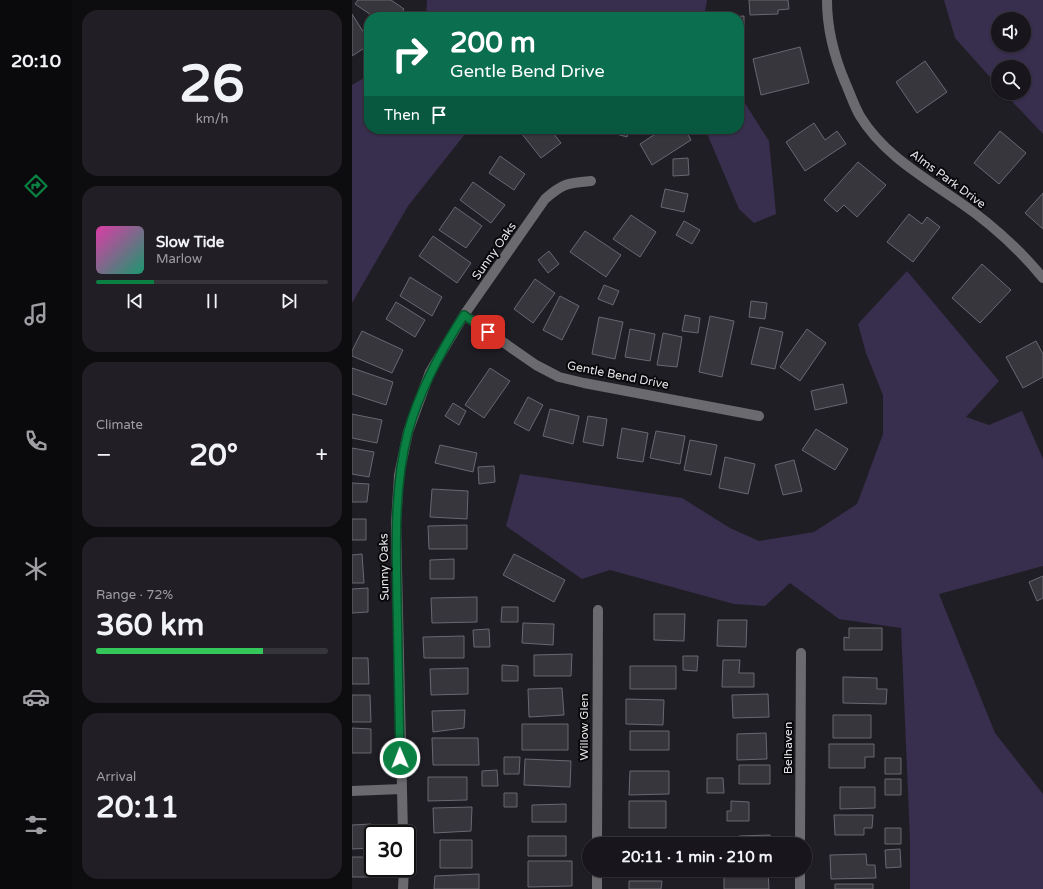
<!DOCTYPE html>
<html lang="en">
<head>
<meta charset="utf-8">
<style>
  :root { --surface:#18161c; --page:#211f25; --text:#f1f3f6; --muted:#9f9fa3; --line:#36353b; --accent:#0b8043 }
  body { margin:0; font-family:"Varela Round",sans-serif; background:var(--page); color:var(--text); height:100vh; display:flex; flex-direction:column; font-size:15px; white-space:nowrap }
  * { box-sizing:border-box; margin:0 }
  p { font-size:13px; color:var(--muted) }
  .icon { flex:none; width:22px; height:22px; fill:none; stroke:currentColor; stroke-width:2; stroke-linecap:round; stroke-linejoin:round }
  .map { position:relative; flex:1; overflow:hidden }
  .panel { display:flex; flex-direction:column; gap:10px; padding:10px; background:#0d0c0f; width:280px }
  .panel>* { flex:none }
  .top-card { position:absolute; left:12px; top:12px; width:380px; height:122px; border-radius:16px; box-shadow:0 1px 3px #0004,0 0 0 1px var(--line); background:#0b6e4f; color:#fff; overflow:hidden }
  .tools { position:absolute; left:639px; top:12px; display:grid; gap:8px }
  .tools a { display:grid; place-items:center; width:40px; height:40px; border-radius:50%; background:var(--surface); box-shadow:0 1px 3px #0004,0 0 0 1px var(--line); font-size:20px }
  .speed { position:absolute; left:12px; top:825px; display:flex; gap:8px; font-size:20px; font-weight:700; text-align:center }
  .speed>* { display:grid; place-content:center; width:52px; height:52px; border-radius:50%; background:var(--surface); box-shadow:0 1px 3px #0004,0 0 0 1px var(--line); line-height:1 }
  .speed .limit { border:2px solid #111; border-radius:6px; background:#fff; color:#111 }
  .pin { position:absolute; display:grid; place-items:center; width:34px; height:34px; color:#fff; margin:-17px; border-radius:8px; box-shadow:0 2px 6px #0006 }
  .me { position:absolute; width:44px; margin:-22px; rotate:359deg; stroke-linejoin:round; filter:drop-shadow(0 0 3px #0008) }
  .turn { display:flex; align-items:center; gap:14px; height:84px; padding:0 20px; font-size:18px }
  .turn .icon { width:52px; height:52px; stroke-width:2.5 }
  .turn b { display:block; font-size:28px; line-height:34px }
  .then { display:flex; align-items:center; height:38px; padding:0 20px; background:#0003; gap:8px; font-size:15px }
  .big { font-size:30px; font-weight:800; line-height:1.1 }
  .panel .card { flex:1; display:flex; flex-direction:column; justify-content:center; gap:6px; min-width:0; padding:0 14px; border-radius:16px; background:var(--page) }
  .panel .dial { align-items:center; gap:0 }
  .dial b { font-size:52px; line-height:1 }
  .song { display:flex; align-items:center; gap:12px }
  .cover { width:48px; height:48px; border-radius:6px; background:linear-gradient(135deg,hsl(320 70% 55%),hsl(160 70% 35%)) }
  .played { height:4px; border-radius:2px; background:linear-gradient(90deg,var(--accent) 25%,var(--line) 25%) }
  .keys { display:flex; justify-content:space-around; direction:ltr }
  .heat { display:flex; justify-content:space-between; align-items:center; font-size:22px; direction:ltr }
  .charge { height:6px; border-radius:3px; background:linear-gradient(90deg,#34c759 72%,var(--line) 0) }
  .trip { position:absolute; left:230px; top:837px; width:230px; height:40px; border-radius:20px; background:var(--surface); box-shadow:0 1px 3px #0004,0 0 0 1px var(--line); font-weight:800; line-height:40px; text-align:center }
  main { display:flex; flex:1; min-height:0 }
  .tab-bar { display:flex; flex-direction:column; width:72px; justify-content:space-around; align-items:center; background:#0a090b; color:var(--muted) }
  .tab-bar .icon { width:28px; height:28px }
  .tab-bar .on { color:var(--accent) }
  .tab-bar b { font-size:18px; color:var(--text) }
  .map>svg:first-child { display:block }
  .green { fill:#382e4d; fill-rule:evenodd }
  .building { fill:#37363d; stroke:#69676f }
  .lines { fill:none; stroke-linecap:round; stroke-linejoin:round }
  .minor { stroke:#6b6a6e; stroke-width:10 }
  .route-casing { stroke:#07532c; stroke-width:10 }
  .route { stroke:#0b8043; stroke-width:7 }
  .labels { text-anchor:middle; stroke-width:4; stroke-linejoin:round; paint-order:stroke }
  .street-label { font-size:12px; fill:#e6e4e9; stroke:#09090b }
</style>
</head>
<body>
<main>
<nav class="tab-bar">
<b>20:10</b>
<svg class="icon on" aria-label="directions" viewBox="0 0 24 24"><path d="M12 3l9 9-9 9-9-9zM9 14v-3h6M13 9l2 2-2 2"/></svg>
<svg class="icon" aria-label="music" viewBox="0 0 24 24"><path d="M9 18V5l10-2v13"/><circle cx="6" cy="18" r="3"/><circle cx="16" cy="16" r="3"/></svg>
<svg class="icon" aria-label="phone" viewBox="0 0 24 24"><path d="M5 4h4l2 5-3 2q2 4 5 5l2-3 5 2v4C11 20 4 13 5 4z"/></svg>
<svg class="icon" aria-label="climate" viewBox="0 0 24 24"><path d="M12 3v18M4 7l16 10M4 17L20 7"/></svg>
<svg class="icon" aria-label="car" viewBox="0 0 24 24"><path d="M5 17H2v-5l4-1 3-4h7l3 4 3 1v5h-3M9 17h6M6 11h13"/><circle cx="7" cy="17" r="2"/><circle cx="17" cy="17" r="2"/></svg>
<svg class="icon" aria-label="filters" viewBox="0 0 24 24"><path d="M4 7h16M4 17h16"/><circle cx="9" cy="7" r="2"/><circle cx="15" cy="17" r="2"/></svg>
</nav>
<section class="panel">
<div class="card dial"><b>26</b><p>km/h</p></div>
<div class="card">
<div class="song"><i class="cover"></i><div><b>Slow Tide</b><p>Marlow</p></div></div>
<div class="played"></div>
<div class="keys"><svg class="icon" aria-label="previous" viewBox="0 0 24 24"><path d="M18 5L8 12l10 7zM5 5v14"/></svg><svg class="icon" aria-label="pause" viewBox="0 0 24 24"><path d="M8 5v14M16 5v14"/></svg><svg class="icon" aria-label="next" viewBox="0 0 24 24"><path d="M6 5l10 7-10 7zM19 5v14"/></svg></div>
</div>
<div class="card"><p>Climate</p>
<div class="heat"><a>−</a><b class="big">20°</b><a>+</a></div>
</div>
<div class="card"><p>Range · 72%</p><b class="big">360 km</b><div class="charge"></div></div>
<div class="card"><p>Arrival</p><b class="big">20:11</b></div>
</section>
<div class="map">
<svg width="691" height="889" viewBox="0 0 691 889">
  <rect width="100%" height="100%" fill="#201e25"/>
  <!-- green -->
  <path class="green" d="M75 0H355L352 17H74Z
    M592 0H691V134L652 93H672V67H646V86L603 38ZM646 19H672V45H646Z
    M17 75V129H117L56 206 0 303V85Z
    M387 94 417 141 424 214 402 223 387 209 353 129H387Z
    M555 271 647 381 614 417 637 425 670 411 691 459V566L587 594 643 733 691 794V889H558V839L549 628 487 619 438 583 413 606 382 604 258 570 230 579 154 526 168 474 330 498 378 528 407 541 462 532 505 504 531 434V395L514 353 506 324Z"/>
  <!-- building -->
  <path class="building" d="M6 0H39L52 9 47 17H22L3 4Z
    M397 0H436L437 9 426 10V14L398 15Z
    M0 14 17 41V45L0 56Z
    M392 16V32H387V17H377Z
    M448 47 457 83 409 95 401 59Z
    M573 61 595 92 565 113 544 82Z
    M462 123 473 140 485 131 494 144 453 171 434 142Z
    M166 129H198L209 143 189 158Z
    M255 129H277L275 137 254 131Z
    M311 129H333L339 140 300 165 288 144Z
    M648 131 674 153 647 184 622 163Z
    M148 156 173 174 162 190 137 173Z
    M336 158 337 175 321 176V159Z
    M506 162 534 185 505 217 492 205 485 212 472 200Z
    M121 182 153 205 139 223 108 200Z
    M313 189 336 194 332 212 309 207Z
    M691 193V229L673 213Z
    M103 207 130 226 114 248 87 230Z
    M557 214 570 224 575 217 588 227 561 262 535 242Z
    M279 215 304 232 288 257 261 239Z
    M332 221 348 230 340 244 324 235Z
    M233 231 269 255 254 277 218 252Z
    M81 236 119 263 105 283 67 256Z
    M197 251 207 264 196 273 186 260Z
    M630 264 659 290 628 323 600 298Z
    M58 277 90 297 80 316 48 296Z
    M183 279 203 293 181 323 162 309Z
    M252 285 267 291 261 305 246 299Z
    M208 296 227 306 210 340 191 330Z
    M399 301 415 303 413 319 397 317Z
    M44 302 73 320 63 337 34 319Z
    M333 315 348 318 346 333 330 331Z
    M358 316 382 321 370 377 347 372Z
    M247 317 271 322 263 359 240 354Z
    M408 327 431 332 423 369 399 364Z
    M278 329 303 334 298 361 273 357Z
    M455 329 474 343 448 381 428 367Z
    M10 331 51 350 40 373 0 356V351Z
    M311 333 330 337 325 367 305 365Z
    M684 341 691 354V377L671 388 654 357Z
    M0 368 41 382 34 405 0 394Z
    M138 368 158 381 132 418 113 405Z
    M491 384 495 403 463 410 459 391Z
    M176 397 191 405 177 431 162 423Z
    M101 403 114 411 107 425 93 416Z
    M198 409 227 416 221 444 191 436Z
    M0 414 30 420 25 443 0 438Z
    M236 416 255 419 251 446 231 442Z
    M270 428 296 433 291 462 265 458Z
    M464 429 496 449 483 470 450 450Z
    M304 431 333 436 328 464 298 458Z
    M338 440 365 445 359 475 332 470Z
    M88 445 125 453 121 472 83 463Z
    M0 448 22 452 17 477 0 474Z
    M373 457 403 464 396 494 367 488Z
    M442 460 450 491 431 495 423 465Z
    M142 466 143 482 127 484 126 467Z
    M0 483 17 484 15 502H0Z
    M80 489 116 491 115 519 78 517Z
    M0 519H14V540H0Z
    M115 525V549H77L76 526Z
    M10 554 12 583H0V555Z
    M162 554 213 580 202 602 151 575Z
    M102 559V579H78V560Z
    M691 576V598L685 601 677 582Z
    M16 588V612L0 613V589Z
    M125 597V622L80 623 79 598Z
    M150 607H166V622H149Z
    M302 614H333L332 641 302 640Z
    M366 620H395L394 647 365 646Z
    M171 623 202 624 201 645 170 643Z
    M497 628H530V650H492V637L497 638Z
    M137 629 138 647H122L121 630Z
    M112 636V658H72L71 637Z
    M220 654 219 676H182V655Z
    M331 656H346L345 671 331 670Z
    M0 658H16L17 684H0Z
    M371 660H388L387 673H402V687H370Z
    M150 665 166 666V681H150Z
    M278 666H324V689H278Z
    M116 668V694L79 695 78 669Z
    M491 677 525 678V689H535L534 704 491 703Z
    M210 688 212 715 177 717 176 689Z
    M416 694 417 717 381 718 380 695Z
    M0 695H18L19 722H0Z
    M274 699 312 700 311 725 274 724Z
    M113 710 112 728 81 732 80 711Z
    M481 715H519V738H481Z
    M170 724H216V750H170Z
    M0 728 19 729V753H0Z
    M278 731H317V750H278Z
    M414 733 415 759 385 760V734Z
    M80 738H126L127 765H81Z
    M477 744H522V757H513V768H477Z
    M152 757H168L167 774H152Z
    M533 758H549V774H533Z
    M173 759 219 761 218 787 172 785Z
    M387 765H418V784H387Z
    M145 770 146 786H130V771Z
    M278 771H317V794L277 795Z
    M76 777H115V800L76 801Z
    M355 778H371L372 793H355Z
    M533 779H549V795H533Z
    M488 787H523V808L488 809Z
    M152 793H165V807H152Z
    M277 801H314V828H277Z
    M379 801 397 802V821H375V811H379Z
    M214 804V822H180V805Z
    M120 807 119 831 82 833 81 808Z
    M482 815H521L520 828H512V835H483Z
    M19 824 20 848 0 849V825Z
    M533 828H549V844H533Z
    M418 835V844H387V836Z
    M176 836H214V856H176Z
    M88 840H120V868H88Z
    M279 843 316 844H279Z
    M548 849 549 867 534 868 533 850Z
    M514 854 515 865H523L524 878 479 879 478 855Z
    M0 857H20V877H0Z
    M176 861H220V886L176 887Z
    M416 871 417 889H372V872Z
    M127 874V889H82L83 876Z
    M277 881H310L309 889H277Z
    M483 884H521V889H483Z"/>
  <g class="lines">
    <!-- minor -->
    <path class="minor" d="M475 0C475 29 482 56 493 82 498 93 502 106 508 116 531 154 570 176 606 201 637 222 667 249 691 278
      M112 315 184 365 207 377 232 383 407 416
      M0 791 49 789
      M51 834 44 523 47 475 56 432 78 372 112 315 193 199C211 183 216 183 239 181
      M245 844 246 610
      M448 844 449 653
      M51 889 52 868
      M245 889V870
      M448 889V870"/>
  </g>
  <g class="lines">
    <!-- route casing -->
    <g class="route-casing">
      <path id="route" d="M48 758C47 705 46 651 45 598 44 542 42 487 56 432 68 389 88 352 112 315L136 332"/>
    </g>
    <!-- route -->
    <use href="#route" class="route"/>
  </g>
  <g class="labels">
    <!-- street labels -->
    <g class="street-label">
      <text transform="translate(596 179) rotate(36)" y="4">Alms Park Drive</text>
      <text transform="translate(142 251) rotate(-55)" y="4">Sunny Oaks</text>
      <text transform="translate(266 375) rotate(11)" y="4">Gentle Bend Drive</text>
      <text transform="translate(32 567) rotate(-91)" y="4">Sunny Oaks</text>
      <text transform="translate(232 727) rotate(-90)" y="4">Willow Glen</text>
      <text transform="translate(436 748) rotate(-90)" y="4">Belhaven</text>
    </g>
  </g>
</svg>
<div class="tools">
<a><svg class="icon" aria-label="sound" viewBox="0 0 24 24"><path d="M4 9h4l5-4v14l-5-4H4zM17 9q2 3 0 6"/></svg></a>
<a><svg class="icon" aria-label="search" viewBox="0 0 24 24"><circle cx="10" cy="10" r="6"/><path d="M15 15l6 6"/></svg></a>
</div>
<div class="speed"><div class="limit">30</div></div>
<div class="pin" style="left:136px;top:332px;background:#d93025"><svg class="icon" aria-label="arrive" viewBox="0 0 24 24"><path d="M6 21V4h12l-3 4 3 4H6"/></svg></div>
<svg class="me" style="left:48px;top:758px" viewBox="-20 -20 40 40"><circle r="17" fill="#0b8043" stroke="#fff" stroke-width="3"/><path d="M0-11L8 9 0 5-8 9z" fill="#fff"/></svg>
<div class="trip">20:11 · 1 min · 210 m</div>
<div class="top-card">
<div class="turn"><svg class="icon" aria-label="right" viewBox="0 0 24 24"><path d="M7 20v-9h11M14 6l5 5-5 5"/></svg><div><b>200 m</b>Gentle Bend Drive</div></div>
<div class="then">Then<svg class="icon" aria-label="arrive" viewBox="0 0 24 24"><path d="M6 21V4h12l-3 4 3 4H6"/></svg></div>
</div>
</div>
</main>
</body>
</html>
